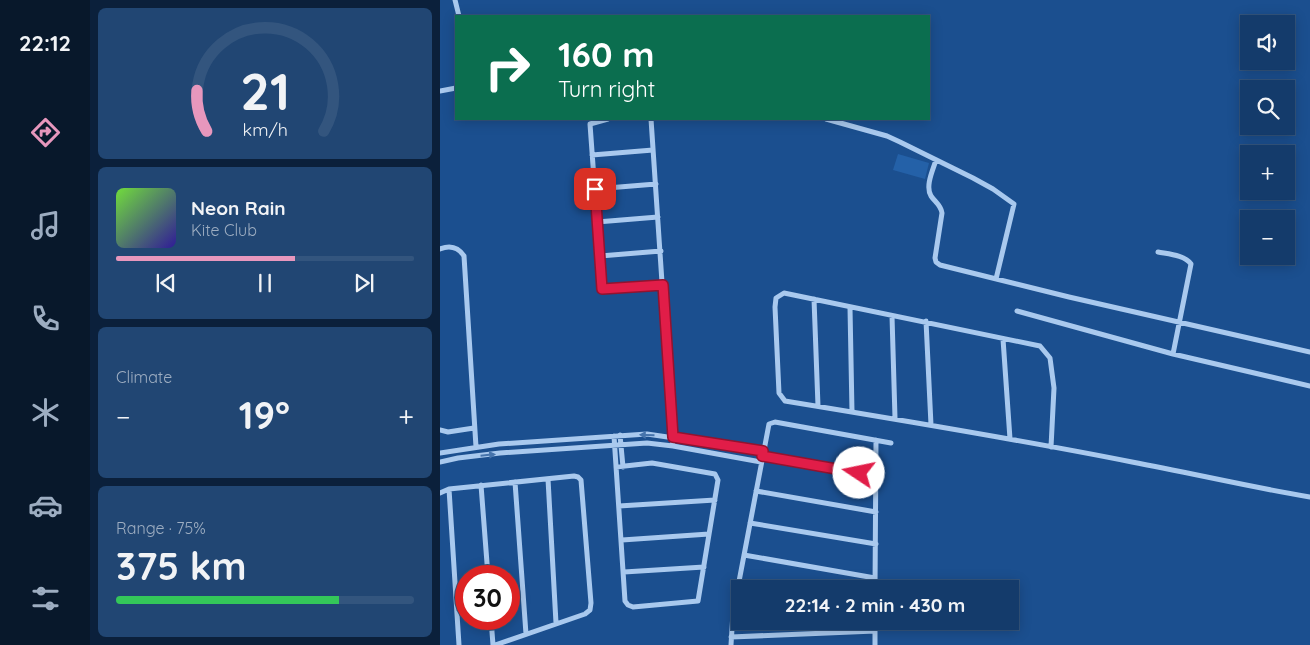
<!DOCTYPE html>
<html lang="en">
<head>
<meta charset="utf-8">
<style>
  :root { --surface:#143b6b; --page:#214673; --text:#f1f3f6; --muted:#9dadc1; --line:#33557e; --accent:#e797bd }
  body { margin:0; font-family:Quicksand,sans-serif; background:var(--page); color:var(--text); height:100vh; display:flex; flex-direction:column; font-size:19px; white-space:nowrap }
  * { box-sizing:border-box; margin:0 }
  p { font-size:16px; color:var(--muted) }
  .icon { flex:none; width:28px; height:28px; fill:none; stroke:currentColor; stroke-width:2; stroke-linecap:round; stroke-linejoin:round }
  .map { position:relative; flex:1; overflow:hidden }
  .details { display:flex; flex-direction:column; gap:8px; padding:8px; background:#0b203b; width:350px }
  .details>* { flex:none }
  .top-card { position:absolute; left:15px; top:15px; width:475px; height:105px; border-radius:0px; box-shadow:0 2px 12px #0003,0 0 0 1px var(--line); background:#0b6e4f; color:#fff; overflow:hidden }
  .buttons { position:absolute; left:800px; top:15px; display:grid; gap:10px }
  .buttons a { display:grid; place-items:center; width:55px; height:55px; border-radius:0px; background:var(--surface); box-shadow:0 2px 12px #0003,0 0 0 1px var(--line); font-size:25px }
  .speed { position:absolute; left:15px; top:565px; display:flex; gap:10px; font-size:25px; font-weight:700; text-align:center }
  .speed>* { display:grid; place-content:center; width:65px; height:65px; border-radius:50%; background:var(--surface); box-shadow:0 2px 12px #0003,0 0 0 1px var(--line); line-height:1 }
  .speed .limit { border:8px solid #d22; background:#fff; color:#111 }
  .pin { position:absolute; display:grid; place-items:center; width:42px; height:42px; color:#fff; margin:-21px; border-radius:10px; box-shadow:0 2px 8px #0006 }
  .me { position:absolute; width:55px; margin:-28px; rotate:281deg; stroke-linejoin:round; filter:drop-shadow(0 0 4px #0008) }
  .turn { display:flex; align-items:center; gap:18px; height:105px; padding:0 20px; font-size:22px }
  .turn .icon { width:65px; height:65px; stroke-width:2.5 }
  .turn b { display:block; font-size:35px; line-height:42px }
  .big { font-size:38px; font-weight:700; line-height:1.1 }
  .details .card { flex:1; display:flex; flex-direction:column; justify-content:center; gap:8px; min-width:0; padding:0 18px; border-radius:8px; background:var(--page) }
  .details .dial { align-items:center; gap:0 }
  .dial svg { height:130px; overflow:visible; fill:none; stroke:var(--line); stroke-width:7; stroke-linecap:round; text-anchor:middle }
  .dial text { fill:var(--text); stroke:none }
  .song { display:flex; align-items:center; gap:15px }
  .cover { width:60px; height:60px; border-radius:8px; background:linear-gradient(135deg,hsl(100 70% 55%),hsl(250 70% 35%)) }
  .played { height:5px; border-radius:2px; background:linear-gradient(90deg,var(--accent) 60%,var(--line) 60%) }
  .keys { display:flex; justify-content:space-around; direction:ltr }
  .heat { display:flex; justify-content:space-between; align-items:center; font-size:28px; direction:ltr }
  .charge { height:8px; border-radius:4px; background:linear-gradient(90deg,#34c759 75%,var(--line) 0) }
  .trip { position:absolute; left:291px; top:580px; width:288px; height:50px; border-radius:0px; background:var(--surface); box-shadow:0 2px 12px #0003,0 0 0 1px var(--line); font-weight:700; line-height:50px; text-align:center }
  main { display:flex; flex:1; min-height:0 }
  .menu { display:flex; flex-direction:column; width:90px; justify-content:space-around; align-items:center; background:#08182b; color:var(--muted) }
  .menu .icon { width:35px; height:35px }
  .menu .selected { color:var(--accent) }
  .menu b { font-size:22px; color:var(--text) }
  .map>svg:first-child { display:block }
  .green { fill:#2461a8 }
  .lines { fill:none; stroke-linecap:round; stroke-linejoin:round }
  .street { stroke:#a9c9ee; stroke-width:5 }
  .oneway { fill:#4674ac }
  .route-casing { stroke:#92132f; stroke-width:12 }
  .route { stroke:#e11d48; stroke-width:9 }
</style>
</head>
<body>
<main>
<nav class="menu">
<b>22:12</b>
<svg class="icon selected" aria-label="directions" viewBox="0 0 24 24"><path d="M12 3l9 9-9 9-9-9zM9 14v-3h6M13 9l2 2-2 2"/></svg>
<svg class="icon" aria-label="music" viewBox="0 0 24 24"><path d="M9 18V5l10-2v13"/><circle cx="6" cy="18" r="3"/><circle cx="16" cy="16" r="3"/></svg>
<svg class="icon" aria-label="phone" viewBox="0 0 24 24"><path d="M5 4h4l2 5-3 2q2 4 5 5l2-3 5 2v4C11 20 4 13 5 4z"/></svg>
<svg class="icon" aria-label="climate" viewBox="0 0 24 24"><path d="M12 3v18M4 7l16 10M4 17L20 7"/></svg>
<svg class="icon" aria-label="car" viewBox="0 0 24 24"><path d="M5 17H2v-5l4-1 3-4h7l3 4 3 1v5h-3M9 17h6M6 11h13"/><circle cx="7" cy="17" r="2"/><circle cx="17" cy="17" r="2"/></svg>
<svg class="icon" aria-label="filters" viewBox="0 0 24 24"><path d="M4 7h16M4 17h16"/><circle cx="9" cy="7" r="2"/><circle cx="15" cy="17" r="2"/></svg>
</nav>
<section class="details">
<div class="card dial"><svg viewBox="0 0 100 80">
<path d="M14 69A42 42 0 1 1 86 69"/>
<path d="M14 69A42 42 0 0 1 8 44" stroke="#e797bd"/>
<text x="50" y="56" font-size="32" font-weight="700">21</text>
<text x="50" y="72" font-size="11">km/h</text>
</svg></div>
<div class="card">
<div class="song"><i class="cover"></i><div><b>Neon Rain</b><p>Kite Club</p></div></div>
<div class="played"></div>
<div class="keys"><svg class="icon" aria-label="previous" viewBox="0 0 24 24"><path d="M18 5L8 12l10 7zM5 5v14"/></svg><svg class="icon" aria-label="pause" viewBox="0 0 24 24"><path d="M8 5v14M16 5v14"/></svg><svg class="icon" aria-label="next" viewBox="0 0 24 24"><path d="M6 5l10 7-10 7zM19 5v14"/></svg></div>
</div>
<div class="card"><p>Climate</p>
<div class="heat"><a>−</a><b class="big">19°</b><a>+</a></div>
</div>
<div class="card"><p>Range · 75%</p><b class="big">375 km</b><div class="charge"></div></div>
</section>
<div class="map">
<svg width="870" height="645" viewBox="0 0 870 645">
  <rect width="100%" height="100%" fill="#1b4f8f"/>
  <!-- green -->
  <path class="green" d="M458 154 489 163 485 179 453 170Z"/>
  <g class="lines">
    <!-- street -->
    <path class="street" d="M15 0 19 16
      M0 91 16 88
      M168 119 150 124 162 289 223 285
      M211 119 233 446
      M386 119 447 136 460 142 533 178 553 189 574 204 556 279
      M152 155 213 150
      M496 160C493 170 485 186 491 196 495 202 501 205 502 213L495 258 496 262 500 265 629 297 870 352
      M155 189 216 184
      M157 222 218 217
      M0 249C10 245 18 247 24 256L36 447
      M718 252C728 254 745 255 751 264L733 354
      M160 256 221 251
      M374 299 378 406
      M410 308 412 412
      M577 311 733 354 870 386
      M452 316 455 418
      M486 321 491 425
      M563 339 570 439
      M0 430 8 432 34 428
      M180 435 183 467
      M174 436 185 601 188 605 193 607 258 601 278 480 275 474 212 463 176 467
      M611 447 614 388 610 358 600 346 344 293 336 298 335 307 339 393 345 401C461 420 577 439 692 462 751 473 810 487 870 497
      M0 453 59 444 207 434 323 451
      M322 455 436 476
      M0 462 18 458 60 453 207 443 233 446 321 462
      M108 479 116 623
      M75 482 86 634
      M41 485 48 576
      M9 489 19 645
      M316 491 436 512
      M0 493 9 489 134 476 138 477 141 480 151 603 150 610 145 614 55 645
      M179 506 275 500
      M310 523 436 544
      M182 540 269 534
      M304 555 435 578
      M184 572 264 567
      M298 586 310 589
      M435 589 436 440
      M51 619 53 645
      M291 637 435 631
      M291 645 293 613 329 424 335 422 451 443
      M435 645V621"/>
  </g>
  <!-- one-way arrows -->
  <defs><path id="oneway-solid" d="M-6-.8H1V-3.2L6.5 0L1 3.2V.8H-6Z" transform="scale(1.25)"/></defs>
  <g class="oneway">
    <use href="#oneway-solid" transform="translate(207 435) rotate(-178)"/>
    <use href="#oneway-solid" transform="translate(48 455) rotate(-6)"/>
  </g>
  <g class="lines">
    <!-- route casing -->
    <g class="route-casing">
      <path id="route" d="M155 189 162 289 223 285 233 437 323 451 322 456 419 473"/>
    </g>
    <!-- route -->
    <use href="#route" class="route"/>
  </g>
</svg>
<div class="buttons">
<a><svg class="icon" aria-label="sound" viewBox="0 0 24 24"><path d="M4 9h4l5-4v14l-5-4H4zM17 9q2 3 0 6"/></svg></a>
<a><svg class="icon" aria-label="search" viewBox="0 0 24 24"><circle cx="10" cy="10" r="6"/><path d="M15 15l6 6"/></svg></a>
<a>+</a>
<a>−</a>
</div>
<div class="speed"><div class="limit">30</div></div>
<div class="pin" style="left:155px;top:189px;background:#d93025"><svg class="icon" aria-label="arrive" viewBox="0 0 24 24"><path d="M6 21V4h12l-3 4 3 4H6"/></svg></div>
<svg class="me" style="left:419px;top:473px" viewBox="-20 -20 40 40"><circle r="19" fill="#fff"/><path d="M0-13L10 11 0 6-10 11z" fill="#e11d48"/></svg>
<div class="trip">22:14 · 2 min · 430 m</div>
<div class="top-card">
<div class="turn"><svg class="icon" aria-label="right" viewBox="0 0 24 24"><path d="M7 20v-9h11M14 6l5 5-5 5"/></svg><div><b>160 m</b>Turn right</div></div>
</div>
</div>
</main>
</body>
</html>
